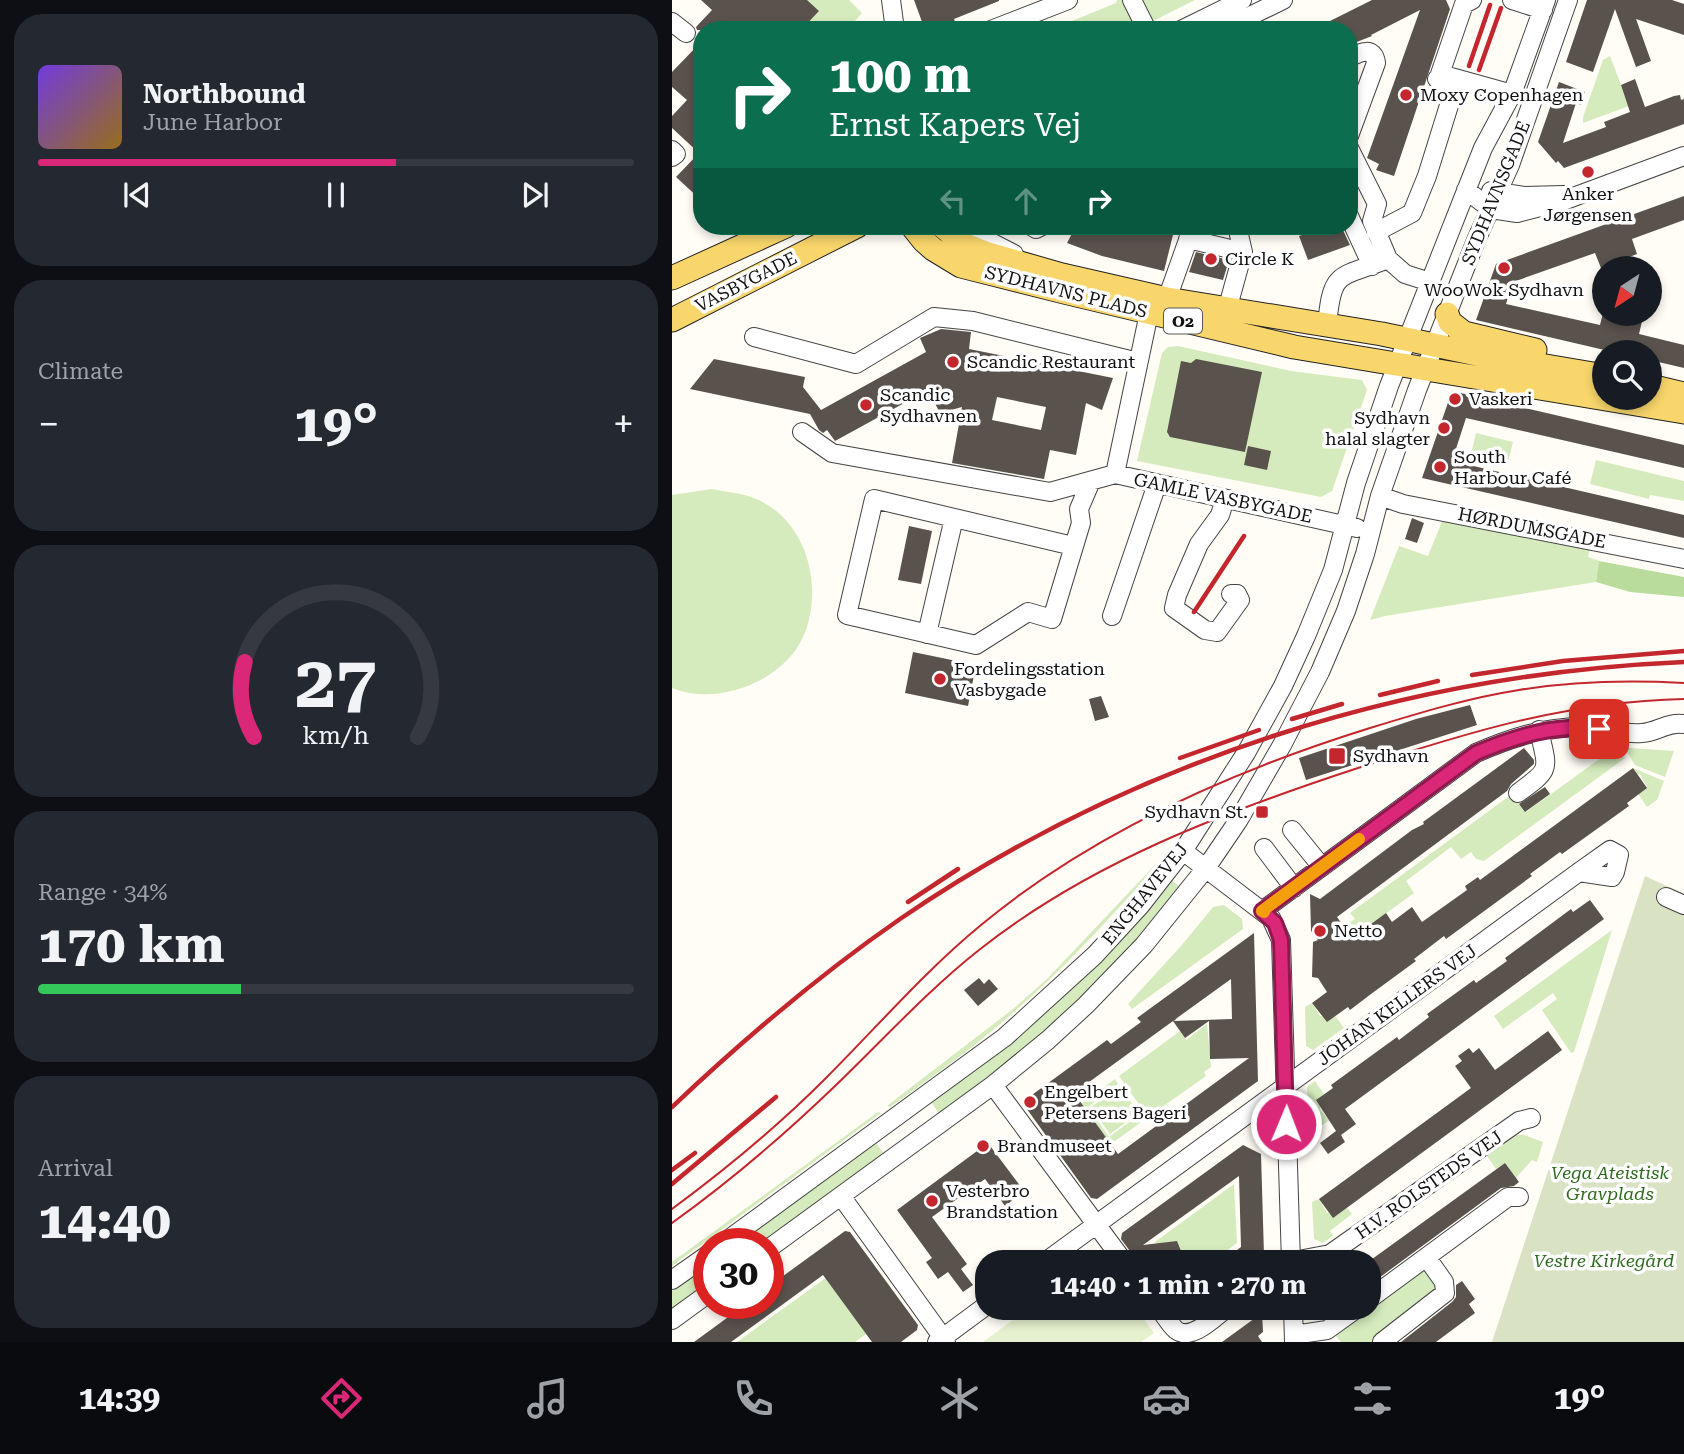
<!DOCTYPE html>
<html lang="en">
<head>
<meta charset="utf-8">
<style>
  :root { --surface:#171b24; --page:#242831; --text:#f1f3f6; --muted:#9ea1a6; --line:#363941; --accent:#db2777 }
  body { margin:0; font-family:"Roboto Serif",serif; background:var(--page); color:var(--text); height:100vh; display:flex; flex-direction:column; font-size:26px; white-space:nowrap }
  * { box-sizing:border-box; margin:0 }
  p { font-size:23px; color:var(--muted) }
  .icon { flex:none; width:38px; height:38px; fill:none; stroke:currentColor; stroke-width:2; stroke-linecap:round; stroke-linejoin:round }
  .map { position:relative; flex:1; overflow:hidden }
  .side { display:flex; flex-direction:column; gap:14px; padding:14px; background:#0d0f14; width:672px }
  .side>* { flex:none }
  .banner { position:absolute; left:21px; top:21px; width:665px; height:214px; border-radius:28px; box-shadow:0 4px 10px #0003; background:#0b6e4f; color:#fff; overflow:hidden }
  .needle { width:46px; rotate:216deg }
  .buttons { position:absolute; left:920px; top:256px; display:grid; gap:14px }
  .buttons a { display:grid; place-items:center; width:70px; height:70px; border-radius:50%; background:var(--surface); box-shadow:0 4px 10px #0003; font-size:35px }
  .speed { position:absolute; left:21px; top:1228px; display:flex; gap:14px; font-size:35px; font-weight:700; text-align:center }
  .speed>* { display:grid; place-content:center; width:91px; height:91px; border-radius:50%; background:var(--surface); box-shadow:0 4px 10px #0003; line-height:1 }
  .speed .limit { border:10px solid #d22; background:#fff; color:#111 }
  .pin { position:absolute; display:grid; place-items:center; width:60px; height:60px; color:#fff; margin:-30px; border-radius:14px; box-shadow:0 4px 10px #0006 }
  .me { position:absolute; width:77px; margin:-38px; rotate:1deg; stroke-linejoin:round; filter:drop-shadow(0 0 5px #0008) }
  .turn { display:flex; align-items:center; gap:24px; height:147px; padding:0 21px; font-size:32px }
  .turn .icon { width:91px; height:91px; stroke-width:2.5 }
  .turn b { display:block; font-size:49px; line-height:60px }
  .lanes { display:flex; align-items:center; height:66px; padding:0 21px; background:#0003; justify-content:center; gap:35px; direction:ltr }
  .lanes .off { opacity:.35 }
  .big { font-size:52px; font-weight:700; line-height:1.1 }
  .side .widget { flex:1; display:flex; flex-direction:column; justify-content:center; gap:10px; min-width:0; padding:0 24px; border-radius:28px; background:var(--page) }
  .side .dial { align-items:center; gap:0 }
  .dial svg { height:182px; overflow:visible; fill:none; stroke:var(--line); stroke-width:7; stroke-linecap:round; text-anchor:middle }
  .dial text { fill:var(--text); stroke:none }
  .song { display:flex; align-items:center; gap:21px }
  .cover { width:84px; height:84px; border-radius:10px; background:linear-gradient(135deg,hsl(260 70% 55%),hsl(40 70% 35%)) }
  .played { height:7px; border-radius:4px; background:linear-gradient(90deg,var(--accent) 60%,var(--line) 60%) }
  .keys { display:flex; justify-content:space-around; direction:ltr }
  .heat { display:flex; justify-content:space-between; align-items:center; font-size:38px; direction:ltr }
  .charge { height:10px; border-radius:5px; background:linear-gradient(90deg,#34c759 34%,var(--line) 0) }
  .trip { position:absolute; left:303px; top:1250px; width:406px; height:70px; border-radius:28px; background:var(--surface); box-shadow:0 4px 10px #0003; font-weight:700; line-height:70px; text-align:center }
  .tabs { display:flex; height:112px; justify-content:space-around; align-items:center; background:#090b0e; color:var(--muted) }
  .tabs .icon { width:49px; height:49px }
  .tabs .on { color:var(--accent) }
  .tabs b { font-size:32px; color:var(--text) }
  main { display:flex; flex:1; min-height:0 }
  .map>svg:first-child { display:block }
  .green { fill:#d5ebbd }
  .forest { fill:#b9dc9c }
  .cemetery { fill:#d9e3c4 }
  .pitch { fill:#e6f2cf }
  .building { fill:#5a524d; fill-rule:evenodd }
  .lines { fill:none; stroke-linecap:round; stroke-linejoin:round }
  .minor-casing { stroke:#444; stroke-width:20 }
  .major-casing { stroke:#222; stroke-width:25 }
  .minor { stroke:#fff; stroke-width:18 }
  .major { stroke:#f9d66b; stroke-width:23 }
  .tram { stroke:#c4262e; stroke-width:2 }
  .rail { stroke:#c4262e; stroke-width:4.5 }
  .route-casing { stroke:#8e194d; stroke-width:18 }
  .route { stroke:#db2777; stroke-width:12 }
  .slow { stroke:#f59e0b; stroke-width:12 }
  .poi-dot { fill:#c4262e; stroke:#fff; stroke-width:2.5 }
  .labels { text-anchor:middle; stroke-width:7; stroke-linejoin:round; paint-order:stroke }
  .shield { fill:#fff; stroke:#585858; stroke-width:2 }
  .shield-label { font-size:16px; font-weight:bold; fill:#111 }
  .poi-label { font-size:18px; fill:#111; stroke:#fff; text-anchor:start }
  .street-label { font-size:18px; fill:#111; stroke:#fff }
  .park-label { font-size:18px; font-style:italic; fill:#2f6b1f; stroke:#fff }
</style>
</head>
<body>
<main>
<section class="side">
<div class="widget">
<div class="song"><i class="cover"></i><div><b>Northbound</b><p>June Harbor</p></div></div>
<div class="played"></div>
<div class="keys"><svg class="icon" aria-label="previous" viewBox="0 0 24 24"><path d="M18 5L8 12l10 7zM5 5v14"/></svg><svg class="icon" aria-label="pause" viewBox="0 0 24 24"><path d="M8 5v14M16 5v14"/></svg><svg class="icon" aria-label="next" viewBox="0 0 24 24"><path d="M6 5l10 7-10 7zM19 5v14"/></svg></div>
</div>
<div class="widget"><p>Climate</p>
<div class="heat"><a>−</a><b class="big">19°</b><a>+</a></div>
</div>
<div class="widget dial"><svg viewBox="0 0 100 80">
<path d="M14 69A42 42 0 1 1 86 69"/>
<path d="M14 69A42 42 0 0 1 10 36" stroke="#db2777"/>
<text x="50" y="56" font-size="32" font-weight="700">27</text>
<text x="50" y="72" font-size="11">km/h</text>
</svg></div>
<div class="widget"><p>Range · 34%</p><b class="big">170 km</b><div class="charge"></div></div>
<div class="widget"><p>Arrival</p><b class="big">14:40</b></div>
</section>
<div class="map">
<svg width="1012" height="1342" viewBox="0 0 1012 1342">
  <rect width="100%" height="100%" fill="#fffdf5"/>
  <!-- green -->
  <path class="green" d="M135 0H177L190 13 175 30H129L147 11Z
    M445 0H454L467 30H378L444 3Z
    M466 0H523L477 23Z
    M938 56 957 106 911 123V117L931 60Z
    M506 346 619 371 690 380 695 390 660 491 649 497 465 461 490 353 496 347Z
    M804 433 841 442 835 466 798 458Z
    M924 460 1012 481V501L978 495 977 499 918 484Z
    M40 489C53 492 70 493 82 498 135 519 152 586 132 635 113 681 45 707 0 688V495Z
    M771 519 918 548 916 557 927 561 924 582 713 616 698 620 727 546 756 556Z
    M943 747 1002 751 993 777 963 765 955 752Z
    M940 750 953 758 812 861 804 859 799 852 789 859 779 847 734 881 742 893 680 938 671 927 683 919 678 913 840 794 854 812Z
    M961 768 992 781 985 800 975 807 966 794 975 787 968 774 966 775Z
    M481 867 486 870 474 883 471 881C430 927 388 972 342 1012 303 1047 260 1077 217 1108L216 1105 341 1009 374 980Z
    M499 880 510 888C464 947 411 1003 353 1050 326 1073 297 1094 268 1115L259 1102C302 1069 346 1038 385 1002 427 965 462 921 499 880Z
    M552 905 570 919 571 929 460 1009 456 1004 509 946 541 907Z
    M940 930 902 1052 899 1053 870 1010 885 999 881 993 831 1029 822 1016Z
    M640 1003 648 1016H663L672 1028 641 1050 634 1046 633 1007Z
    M535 1024 539 1067 532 1072 534 1076 476 1117 447 1076 508 1031 514 1040Z
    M443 1079 446 1084 416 1107 437 1137 468 1114 472 1120 439 1144 409 1104Z
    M643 1081 652 1094 644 1101 649 1107 647 1109 658 1120 638 1133 635 1087Z
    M448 1087 467 1113 438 1134 419 1107Z
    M206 1112 209 1113 0 1266V1262Z
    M844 1135H852L871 1142 865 1162 860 1160 844 1178 833 1163 824 1169 815 1156Z
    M204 1143 213 1155 92 1244H65Z
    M562 1184 565 1243 539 1262H498L483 1242Z
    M647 1199 655 1213 675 1208 680 1214 658 1231 661 1236 651 1243 642 1239 640 1202Z
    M37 1265V1285L0 1312V1291Z
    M169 1267 210 1323 183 1342H65Z
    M755 1269 768 1289 706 1342H669L663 1335 668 1329 749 1270Z"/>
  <!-- forest -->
  <path class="forest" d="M927 561 1012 577V597L958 592 924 582Z"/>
  <!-- cemetery -->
  <path class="cemetery" d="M973 876 1012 894V1342H820Z"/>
  <!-- pitch -->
  <path class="pitch" d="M358 1307H463L482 1333 469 1342H311Z"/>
  <!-- building -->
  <path class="building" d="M29 0H135L147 11 129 30H25L24 27 40 10Z
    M242 0H327V1L282 19 286 30H253Z
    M700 0H774L778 9 722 176 704 170 707 164 695 158 748 10 699 35 700 36 677 45V30H640Z
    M915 0H1000L1012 4V35L964 19 979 61 964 67 943 9 921 72 894 62Z
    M30 41V201L4 177 27 153 0 128V116L15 100 0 87V72Z
    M963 79 973 107 1002 96 1008 95 1009 100 1012 99V124L892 168 886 161 884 163 866 142 887 82 913 92 909 105 904 103 891 143 934 127 932 122 958 112 949 85Z
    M1012 196V220L960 239 965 254 929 268 923 253 841 282 834 304 928 325 931 313H972L967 334 1012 345V368L978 360V352H941L804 320 824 264Z
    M404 226H459L501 235 492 271 430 256 395 243Z
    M630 226H669L678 245 636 260 627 236 633 234Z
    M524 252 557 260 551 280 517 272Z
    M269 329 299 332 297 349 441 378 430 410 414 403 404 455 378 450 372 479 280 463 290 407 268 413 256 390 163 441 155 430 151 433 147 430 138 414 18 389 42 359 133 377 131 387 149 410 254 352 248 338ZM325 397 374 407 369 430 320 420Z
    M524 359 590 372 573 452 498 437 495 432 509 361 519 363Z
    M780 391 1012 445V468L794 418 780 461 1012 515V538L750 478Z
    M576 446 599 451 595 470 572 465Z
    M740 518 752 523 745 543 733 539Z
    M237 526 260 531 249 584 226 580Z
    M241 652 304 665 296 706 233 693Z
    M429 696 437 717 423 721 417 699Z
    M798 705 805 725 634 780 627 758 744 719Z
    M852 748 862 760V764L839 784 835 791 665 917 680 938 714 913 720 922 740 907 750 922 795 890 793 886 806 877 808 880 961 768 975 788 955 803 957 806 890 854 888 852 858 874 860 876 774 939 772 936 742 959 744 961 699 994 678 1010 676 1007 655 1022 640 1003 655 992 646 978 640 977 641 942 646 940 639 931 638 894 648 899 740 830 752 824 751 822 762 814Z
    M873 787 878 794 853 812 847 804Z
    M918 900 932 919 673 1109 684 1124 669 1135 673 1142 656 1154 648 1143 664 1131 644 1100 661 1088 659 1085 725 1037 727 1040 757 1017 755 1014 802 980 804 983 835 961 833 958 899 909 901 912Z
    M582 933 586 1081 425 1199 419 1198 352 1105 353 1100 435 1040 439 1044 469 1022 465 1018ZM559 979 560 1019 502 1021 505 1018ZM501 1021 513 1038 537 1021 538 1059 577 1058 446 1154 402 1093Z
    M307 978 312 984 317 979 326 989 306 1006 292 990Z
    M876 1031 890 1050 661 1218 647 1199 799 1088 783 1066 790 1061 786 1056 797 1048 801 1053 807 1048 823 1070Z
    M316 1143 352 1191 333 1206 313 1179 260 1217 295 1264 289 1269 301 1285 291 1292 276 1272 266 1279 254 1262 260 1258 225 1210Z
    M571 1145 589 1154 592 1255 588 1262H549L569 1247 567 1176 471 1245 505 1241 509 1251 496 1262H466L449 1239 450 1233Z
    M833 1163 847 1182 842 1186 829 1188 696 1286V1262Z
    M173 1231 178 1232 246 1325 245 1330 229 1342H200L151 1275 59 1342H22L74 1304H96V1287Z
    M790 1281 803 1299 797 1304 803 1313 764 1342H729L780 1302 784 1297V1285Z
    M590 1313 591 1332 586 1336 590 1342H550Z"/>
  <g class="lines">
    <!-- minor casing -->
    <g class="minor-casing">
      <path id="minor" d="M219 0 223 30
        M460 0 475 30
        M800 0 792 4 768 74 840 94
        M840 0 871 10
        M0 22 14 33
        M319 30 396 0
        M509 30 570 0
        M549 30 611 0
        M677 58C688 52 702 46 704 63L677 136
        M0 150 4 154 0 157
        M794 190 819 209 845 213 888 202 1012 156
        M819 191 852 196 892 195
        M677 216 700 266
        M294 226 305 235 342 254
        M359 226 364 229 370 226
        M565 226 571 252
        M704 232 740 213 755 176 783 86 765 79
        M516 239 571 252 555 310
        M716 259 733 274 758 282
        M495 299 521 226
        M655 326C660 268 667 279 716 259L700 221 705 204 677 148
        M82 337 184 364 262 317 301 321 466 362
        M130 432 160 453 378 492 443 474 685 528
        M443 474 477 313
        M708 496 731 504 1012 559
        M553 499 548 515 527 544 505 595 502 608 533 630 545 632 568 600 565 594H559
        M401 546 202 499 175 615 304 645 356 612 380 619 409 523 407 509 419 481
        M440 616 485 484
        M255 634 282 518
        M846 793C880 768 876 771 867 730
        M620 830 650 867
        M592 848 622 888
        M511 851 599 918 609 940 619 1262
        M994 897 1012 905
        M590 911 804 753C838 738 872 727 910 727 930 727 950 735 970 733 986 732 994 722 1012 724
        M321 1085 452 1262
        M169 1196 274 1342
        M50 1244 333 1037 423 955 468 906 511 851 574 753 611 686 634 636 661 570 684 483 717 386 811 148 840 94 874 0
        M96 1249 321 1085 376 1040 414 1005 472 945 534 868 566 821 610 745 648 672 674 611 693 554 708 496 745 390 805 238 838 165 896 0
        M373 1262 907 872 938 850 947 855 943 872 940 877 907 872
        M616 1262 658 1254 847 1121 859 1118
        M0 1280 37 1254
        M696 1300 836 1197H847
        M486 1307C492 1314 497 1324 504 1330 519 1342 543 1317 556 1307
        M621 1307 622 1342
        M0 1320 37 1293
        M622 1335 655 1330 687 1307
        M265 1342 315 1305
        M710 1342 773 1293 772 1282 755 1258"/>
    </g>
    <!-- major casing -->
    <g class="major-casing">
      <path id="major" d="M240 226 252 241 261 249 289 266 392 292 622 347 1012 412
        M270 226 293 245 313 253 390 275 495 299 710 334 814 356 933 376
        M0 278 114 226
        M775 314 778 322 792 333 863 350
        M0 320 185 226
        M978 386 1012 394"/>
    </g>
    <!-- minor -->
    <use href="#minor" class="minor"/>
    <!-- major -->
    <use href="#major" class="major"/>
    <!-- tram -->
    <path class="tram" d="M0 1209C54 1169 106 1126 153 1079 205 1027 253 971 309 925 421 832 560 771 698 728 747 713 796 698 847 690 901 681 957 680 1012 683
      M0 1223C57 1182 111 1136 162 1087 210 1041 255 991 307 950 418 862 552 812 686 768 797 732 893 702 1012 699"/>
    <!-- rail -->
    <path class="rail" d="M797 66 818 5
      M807 70 829 8
      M522 612 572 536
      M800 675 891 661 1012 651
      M708 695 766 681
      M620 719 670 704
      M508 758 587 730
      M236 902 286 869
      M0 1107C72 1039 147 975 228 919 459 761 733 674 1012 662
      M0 1170 23 1153
      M0 1184 104 1097"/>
  </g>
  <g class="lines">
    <!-- route casing -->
    <g class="route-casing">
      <path id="route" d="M614 1124 609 940 603 923 590 911 804 753C844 736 883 724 927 729"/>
    </g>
    <!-- route -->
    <use href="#route" class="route"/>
    <!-- slow -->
    <path class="slow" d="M592 912 590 911 687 839"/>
  </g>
  <!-- markers -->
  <g class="poi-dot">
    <circle cx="734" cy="95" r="7"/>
    <circle cx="916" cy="172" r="7"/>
    <circle cx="539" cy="259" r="7"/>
    <circle cx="832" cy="268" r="7"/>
    <circle cx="281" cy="362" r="7"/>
    <circle cx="783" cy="399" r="7"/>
    <circle cx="194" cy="405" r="7"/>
    <circle cx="772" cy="428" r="7"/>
    <circle cx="768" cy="467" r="7"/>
    <circle cx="268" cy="679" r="7"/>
    <rect x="656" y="747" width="18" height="18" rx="3.5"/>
    <rect x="583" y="805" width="14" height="14" rx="3.5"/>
    <circle cx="648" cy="931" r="7"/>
    <circle cx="358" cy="1102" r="7"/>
    <circle cx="311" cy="1146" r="7"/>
    <circle cx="260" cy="1201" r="7"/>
  </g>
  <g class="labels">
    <!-- shield labels -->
    <rect class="shield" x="492" y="308.5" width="38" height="25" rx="5"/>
    <g class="shield-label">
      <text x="511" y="327">O2</text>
    </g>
    <!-- poi labels -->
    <g class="poi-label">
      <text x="748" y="101">Moxy Copenhagen</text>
      <text x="916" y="200" text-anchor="middle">Anker<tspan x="916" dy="21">Jørgensen</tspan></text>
      <text x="553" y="265">Circle K</text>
      <text x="832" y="296" text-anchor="middle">WooWok Sydhavn</text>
      <text x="295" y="368">Scandic Restaurant</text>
      <text x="208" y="401">Scandic<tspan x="208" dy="21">Sydhavnen</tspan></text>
      <text x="797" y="405">Vaskeri</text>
      <text x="758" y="424" text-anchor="end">Sydhavn<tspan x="758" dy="21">halal slagter</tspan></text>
      <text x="782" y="463">South<tspan x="782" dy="21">Harbour Café</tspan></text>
      <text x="282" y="675">Fordelingsstation<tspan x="282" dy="21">Vasbygade</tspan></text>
      <text x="681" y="762">Sydhavn</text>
      <text x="576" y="818" text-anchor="end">Sydhavn St.</text>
      <text x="662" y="937">Netto</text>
      <text x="372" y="1098">Engelbert<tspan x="372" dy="21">Petersens Bageri</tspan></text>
      <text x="325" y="1152">Brandmuseet</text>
      <text x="274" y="1197">Vesterbro<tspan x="274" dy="21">Brandstation</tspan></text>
    </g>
    <!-- street labels -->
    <g class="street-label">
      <text transform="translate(824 193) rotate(-68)" y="6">SYDHAVNSGADE</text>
      <text transform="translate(74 282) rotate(-27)" y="6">VASBYGADE</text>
      <text transform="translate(394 292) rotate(14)" y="6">SYDHAVNS PLADS</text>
      <text transform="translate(551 498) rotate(12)" y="6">GAMLE VASBYGADE</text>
      <text transform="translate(860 528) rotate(11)" y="6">HØRDUMSGADE</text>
      <text transform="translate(473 894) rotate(-51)" y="6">ENGHAVEVEJ</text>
      <text transform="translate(725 1005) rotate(-36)" y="6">JOHAN KELLERS VEJ</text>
      <text transform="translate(757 1185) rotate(-35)" y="6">H.V. ROLSTEDS VEJ</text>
    </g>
    <!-- park labels -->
    <g class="park-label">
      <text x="938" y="1179">Vega Ateistisk<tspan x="938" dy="21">Gravplads</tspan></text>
      <text x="932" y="1267">Vestre Kirkegård</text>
    </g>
  </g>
</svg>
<div class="buttons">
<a><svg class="needle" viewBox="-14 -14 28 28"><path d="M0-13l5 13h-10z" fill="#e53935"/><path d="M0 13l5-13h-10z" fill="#9ea1a6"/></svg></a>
<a><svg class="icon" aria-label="search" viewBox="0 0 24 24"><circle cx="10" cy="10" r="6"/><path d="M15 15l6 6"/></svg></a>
</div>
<div class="speed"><div class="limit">30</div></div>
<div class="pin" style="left:927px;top:729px;background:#d93025"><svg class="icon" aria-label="arrive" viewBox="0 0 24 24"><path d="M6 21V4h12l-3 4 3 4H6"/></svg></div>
<svg class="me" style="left:614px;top:1124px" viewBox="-20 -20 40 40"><circle r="17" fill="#db2777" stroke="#fff" stroke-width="3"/><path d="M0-11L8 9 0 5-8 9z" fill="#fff"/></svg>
<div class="trip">14:40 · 1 min · 270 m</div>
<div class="banner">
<div class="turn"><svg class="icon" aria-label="right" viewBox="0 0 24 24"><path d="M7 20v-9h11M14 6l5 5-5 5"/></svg><div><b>100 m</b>Ernst Kapers Vej</div></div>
<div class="lanes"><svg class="icon off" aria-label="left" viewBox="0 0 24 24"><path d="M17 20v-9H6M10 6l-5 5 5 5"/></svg><svg class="icon off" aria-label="ahead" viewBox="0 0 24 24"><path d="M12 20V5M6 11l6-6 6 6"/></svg><svg class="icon" aria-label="right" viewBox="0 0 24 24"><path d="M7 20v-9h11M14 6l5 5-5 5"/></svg></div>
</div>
</div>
</main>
<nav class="tabs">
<b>14:39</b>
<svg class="icon on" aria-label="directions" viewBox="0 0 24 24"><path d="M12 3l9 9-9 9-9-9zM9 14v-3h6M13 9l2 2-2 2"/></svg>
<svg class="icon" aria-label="music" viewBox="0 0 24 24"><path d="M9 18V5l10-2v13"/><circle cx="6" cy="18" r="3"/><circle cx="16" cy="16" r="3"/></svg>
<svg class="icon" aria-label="phone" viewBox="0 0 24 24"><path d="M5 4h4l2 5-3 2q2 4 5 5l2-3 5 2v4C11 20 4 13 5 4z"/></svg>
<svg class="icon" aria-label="climate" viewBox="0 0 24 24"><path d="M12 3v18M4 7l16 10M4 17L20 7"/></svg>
<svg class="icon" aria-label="car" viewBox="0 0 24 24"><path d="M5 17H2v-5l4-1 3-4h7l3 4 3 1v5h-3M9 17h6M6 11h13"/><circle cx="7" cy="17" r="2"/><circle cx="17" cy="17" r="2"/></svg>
<svg class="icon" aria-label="filters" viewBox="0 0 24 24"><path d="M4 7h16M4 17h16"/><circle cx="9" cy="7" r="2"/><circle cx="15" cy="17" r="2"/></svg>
<b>19°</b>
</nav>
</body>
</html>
